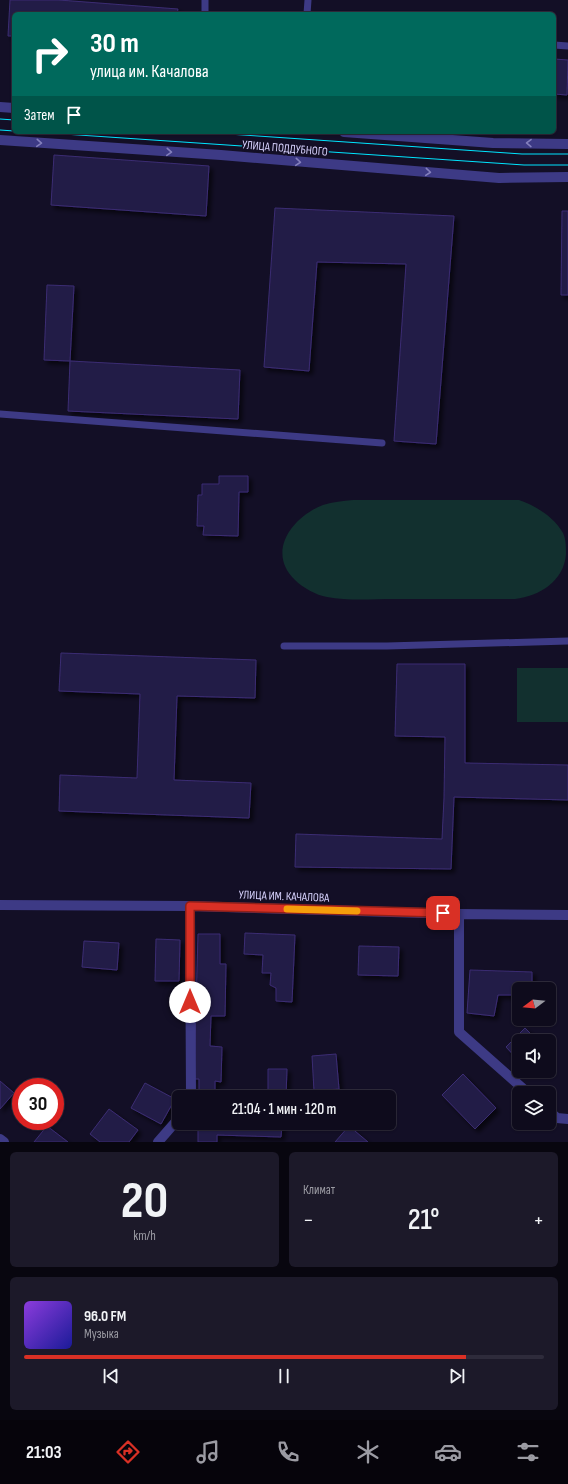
<!DOCTYPE html>
<html lang="ru">
<head>
<meta charset="utf-8">
<style>
  :root { --surface:#0e0b1c; --page:#1c1929; --text:#f1f3f6; --muted:#9b9ba3; --line:#2e2b3b; --accent:#d93025 }
  body { margin:0; font-family:"Sofia Sans Condensed",sans-serif; background:var(--page); color:var(--text); height:100vh; display:flex; flex-direction:column; font-size:15px; white-space:nowrap }
  * { box-sizing:border-box; margin:0 }
  p { font-size:13px; color:var(--muted) }
  .icon { flex:none; width:22px; height:22px; fill:none; stroke:currentColor; stroke-width:2; stroke-linecap:round; stroke-linejoin:round }
  .map { position:relative; height:1142px; overflow:hidden }
  .drawer { display:flex; flex-direction:column; gap:10px; padding:10px; background:#08060f; flex:1 }
  .drawer>* { flex:none }
  .hud { position:absolute; left:12px; top:12px; width:544px; height:122px; border-radius:6px; box-shadow:0 1px 3px #0004,0 0 0 1px var(--line); background:#00695c; color:#fff; overflow:hidden }
  .needle { width:26px; rotate:254deg }
  .fabs { position:absolute; left:512px; top:982px; display:grid; gap:8px }
  .fabs a { display:grid; place-items:center; width:44px; height:44px; border-radius:6px; background:var(--surface); box-shadow:0 1px 3px #0004,0 0 0 1px var(--line); font-size:20px }
  .speed { position:absolute; left:12px; top:1078px; display:flex; gap:8px; font-size:20px; font-weight:700; text-align:center }
  .speed>* { display:grid; place-content:center; width:52px; height:52px; border-radius:50%; background:var(--surface); box-shadow:0 1px 3px #0004,0 0 0 1px var(--line); line-height:1 }
  .speed .limit { border:6px solid #d22; background:#fff; color:#111 }
  .pin { position:absolute; display:grid; place-items:center; width:34px; height:34px; color:#fff; margin:-17px; border-radius:8px; box-shadow:0 2px 6px #0006 }
  .me { position:absolute; width:44px; margin:-22px; rotate:0deg; stroke-linejoin:round; filter:drop-shadow(0 0 3px #0008) }
  .turn { display:flex; align-items:center; gap:14px; height:84px; padding:0 12px; font-size:18px }
  .turn .icon { width:52px; height:52px; stroke-width:2.5 }
  .turn b { display:block; font-size:28px; line-height:34px }
  .then { display:flex; align-items:center; height:38px; padding:0 12px; background:#0003; gap:8px; font-size:15px }
  .big { font-size:30px; font-weight:600; line-height:1.1 }
  .drawer .card { flex:1; display:flex; flex-direction:column; justify-content:center; gap:6px; min-width:0; padding:0 14px; border-radius:6px; background:var(--page) }
  .drawer .dial { align-items:center; gap:0 }
  .dial b { font-size:52px; line-height:1 }
  .song { display:flex; align-items:center; gap:12px }
  .cover { width:48px; height:48px; border-radius:6px; background:linear-gradient(135deg,hsl(270 70% 55%),hsl(240 70% 35%)) }
  .played { height:4px; border-radius:2px; background:linear-gradient(90deg,var(--accent) 85%,var(--line) 85%) }
  .keys { display:flex; justify-content:space-around; direction:ltr }
  .heat { display:flex; justify-content:space-between; align-items:center; font-size:22px; direction:ltr }
  .drawer .tiles { flex:1; display:grid; gap:10px; grid-template-columns:1fr 1fr }
  .card:last-child { grid-column:span 2 }
  .trip { position:absolute; left:172px; top:1090px; width:224px; height:40px; border-radius:6px; background:var(--surface); box-shadow:0 1px 3px #0004,0 0 0 1px var(--line); font-weight:600; line-height:40px; text-align:center }
  .tab-bar { display:flex; height:64px; justify-content:space-around; align-items:center; background:#06040b; color:var(--muted) }
  .tab-bar .icon { width:28px; height:28px }
  .tab-bar .selected { color:var(--accent) }
  .tab-bar b { font-size:18px; color:var(--text) }
  .map>svg:first-child { display:block }
  .green { fill:#12302f }
  .building { fill:#241b47; stroke:#3b2d73; filter:url(#shadow) }
  .lines { fill:none; stroke-linecap:round; stroke-linejoin:round }
  .service { stroke:#3d3a85; stroke-width:7 }
  .minor { stroke:#3d3a85; stroke-width:10 }
  .tram { stroke:#00e5ff; stroke-width:1 }
  .oneway { stroke:#837fbc }
  .route-casing { stroke:#8d1f18; stroke-width:10 }
  .route { stroke:#d93025; stroke-width:7 }
  .slow { stroke:#f59e0b; stroke-width:7 }
  .labels { text-anchor:middle; stroke-width:3.5; stroke-linejoin:round; paint-order:stroke }
  .street-label { font-size:12px; fill:#d9d4ff; stroke:#130f26 }
</style>
</head>
<body>
<div class="map">
<svg width="568" height="1142" viewBox="0 0 568 1142">
  <defs>
    <filter id="shadow"><feDropShadow dx="3.5" dy="3.5" stdDeviation="2" flood-color="#0009"/></filter>
  </defs>
  <rect width="100%" height="100%" fill="#130f26"/>
  <!-- green -->
  <path class="green" d="M353 500H519C536 506 554 517 563 533 566 539 566 548 566 554 564 581 540 596 515 599 474 599 434 599 394 599 372 599 348 601 327 597 316 595 303 588 295 580 266 552 292 517 323 505 333 502 343 501 353 500Z
    M517 668H568V722H517Z"/>
  <!-- building -->
  <path class="building" d="M10 0H59L178 9 177 14H14V36H8Z
    M554 59 568 60 567 95 554 94Z
    M54 155 209 166 206 216 51 205Z
    M275 208 454 216 436 444 394 441 406 264 317 262 309 371 264 367Z
    M562 211H568V295H561Z
    M47 285 74 286 70 361 44 360Z
    M70 361 240 370 238 419 68 411Z
    M219 476H248V492H239L238 536 203 535 204 526H197L198 495H202V484H219Z
    M61 653 256 660 255 698 177 696 174 780 251 783 249 818 59 811 60 775 137 778 140 694 59 691Z
    M397 664H465V763L568 765V800L454 797 451 869 295 867 296 834 442 839 444 798 445 737 395 736Z
    M245 933 295 935 292 1002 276 1001V988L270 985 271 973H262L263 955 244 954Z
    M198 934H220V964H226L225 1016H211L210 1046 222 1047 221 1082 215 1081V1097H199V1079H194Z
    M156 939 180 940 179 981H155Z
    M84 941 119 943 117 970 82 967Z
    M359 946 399 947 398 976 358 975Z
    M470 970 532 972V989H519V995H498L494 1016 467 1013Z
    M525 1028 538 1041H519V1061L506 1047Z
    M336 1054 339 1089 314 1091 312 1056Z
    M268 1069H287L286 1096 294 1097H268Z
    M463 1074 496 1108 475 1129 442 1095Z
    M0 1081 14 1093 0 1109Z
    M145 1083 175 1099 161 1124 131 1108Z
    M109 1109 138 1130 129 1142H100L90 1134Z
    M198 1123H282L281 1137 217 1135V1142H198Z
    M47 1126 68 1142H34Z
    M349 1126 368 1142H335Z"/>
  <g class="lines">
    <!-- service -->
    <path class="service" d="M205 14V0
      M307 14 308 0
      M554 45 568 46
      M0 414 382 443
      M284 646H387L568 641"/>
    <!-- minor -->
    <path class="minor" d="M0 107 14 108
      M344 132 493 143 568 144
      M0 140 221 155 499 178 568 177
      M0 905 190 906 459 914 568 915
      M190 906 191 1097
      M459 914V1032L528 1093
      M549 1111 557 1118 568 1119
      M0 1139 4 1142
      M158 1142 179 1118"/>
    <!-- tram -->
    <path class="tram" d="M0 119 14 120
      M0 130 14 131
      M34 132 524 165H568
      M199 132 522 154H568"/>
  </g>
  <!-- one-way arrows -->
  <defs><path id="oneway-chevron" d="M-2-3.5L2.5 0L-2 3.5" fill="none" stroke-width="1.6" stroke-linecap="round" stroke-linejoin="round"/></defs>
  <g class="oneway">
    <use href="#oneway-chevron" transform="translate(39 143) rotate(4)"/>
    <use href="#oneway-chevron" transform="translate(529 143) rotate(-179)"/>
    <use href="#oneway-chevron" transform="translate(169 152) rotate(4)"/>
    <use href="#oneway-chevron" transform="translate(298 162) rotate(5)"/>
    <use href="#oneway-chevron" transform="translate(428 172) rotate(5)"/>
  </g>
  <g class="lines">
    <!-- route casing -->
    <g class="route-casing">
      <path id="route" d="M190 1002V906L443 913"/>
    </g>
    <!-- route -->
    <use href="#route" class="route"/>
    <!-- slow -->
    <path class="slow" d="M287 909 357 911"/>
  </g>
  <g class="labels">
    <!-- street labels -->
    <g class="street-label">
      <text transform="translate(285 148) rotate(5)" y="4">УЛИЦА ПОДДУБНОГО</text>
      <text transform="translate(284 896) rotate(2)" y="4">УЛИЦА ИМ. КАЧАЛОВА</text>
    </g>
  </g>
</svg>
<div class="fabs">
<a><svg class="needle" viewBox="-14 -14 28 28"><path d="M0-13l5 13h-10z" fill="#e53935"/><path d="M0 13l5-13h-10z" fill="#9b9ba3"/></svg></a>
<a><svg class="icon" aria-label="sound" viewBox="0 0 24 24"><path d="M4 9h4l5-4v14l-5-4H4zM17 9q2 3 0 6"/></svg></a>
<a><svg class="icon" aria-label="layers" viewBox="0 0 24 24"><path d="M12 4l9 5-9 5-9-5zM3 14l9 5 9-5"/></svg></a>
</div>
<div class="speed"><div class="limit">30</div></div>
<div class="pin" style="left:443px;top:913px;background:#d93025"><svg class="icon" aria-label="arrive" viewBox="0 0 24 24"><path d="M6 21V4h12l-3 4 3 4H6"/></svg></div>
<svg class="me" style="left:190px;top:1002px" viewBox="-20 -20 40 40"><circle r="19" fill="#fff"/><path d="M0-13L10 11 0 6-10 11z" fill="#d93025"/></svg>
<div class="trip">21:04 · 1 мин · 120 m</div>
<div class="hud">
<div class="turn"><svg class="icon" aria-label="right" viewBox="0 0 24 24"><path d="M7 20v-9h11M14 6l5 5-5 5"/></svg><div><b>30 m</b>улица им. Качалова</div></div>
<div class="then">Затем<svg class="icon" aria-label="arrive" viewBox="0 0 24 24"><path d="M6 21V4h12l-3 4 3 4H6"/></svg></div>
</div>
</div>
<section class="drawer">
<div class="tiles">
<div class="card dial"><b>20</b><p>km/h</p></div>
<div class="card"><p>Климат</p>
<div class="heat"><a>−</a><b class="big">21°</b><a>+</a></div>
</div>
<div class="card">
<div class="song"><i class="cover"></i><div><b>96.0 FM</b><p>Музыка</p></div></div>
<div class="played"></div>
<div class="keys"><svg class="icon" aria-label="previous" viewBox="0 0 24 24"><path d="M18 5L8 12l10 7zM5 5v14"/></svg><svg class="icon" aria-label="pause" viewBox="0 0 24 24"><path d="M8 5v14M16 5v14"/></svg><svg class="icon" aria-label="next" viewBox="0 0 24 24"><path d="M6 5l10 7-10 7zM19 5v14"/></svg></div>
</div>
</div>
</section>
<nav class="tab-bar">
<b>21:03</b>
<svg class="icon selected" aria-label="directions" viewBox="0 0 24 24"><path d="M12 3l9 9-9 9-9-9zM9 14v-3h6M13 9l2 2-2 2"/></svg>
<svg class="icon" aria-label="music" viewBox="0 0 24 24"><path d="M9 18V5l10-2v13"/><circle cx="6" cy="18" r="3"/><circle cx="16" cy="16" r="3"/></svg>
<svg class="icon" aria-label="phone" viewBox="0 0 24 24"><path d="M5 4h4l2 5-3 2q2 4 5 5l2-3 5 2v4C11 20 4 13 5 4z"/></svg>
<svg class="icon" aria-label="climate" viewBox="0 0 24 24"><path d="M12 3v18M4 7l16 10M4 17L20 7"/></svg>
<svg class="icon" aria-label="car" viewBox="0 0 24 24"><path d="M5 17H2v-5l4-1 3-4h7l3 4 3 1v5h-3M9 17h6M6 11h13"/><circle cx="7" cy="17" r="2"/><circle cx="17" cy="17" r="2"/></svg>
<svg class="icon" aria-label="filters" viewBox="0 0 24 24"><path d="M4 7h16M4 17h16"/><circle cx="9" cy="7" r="2"/><circle cx="15" cy="17" r="2"/></svg>
</nav>
</body>
</html>
